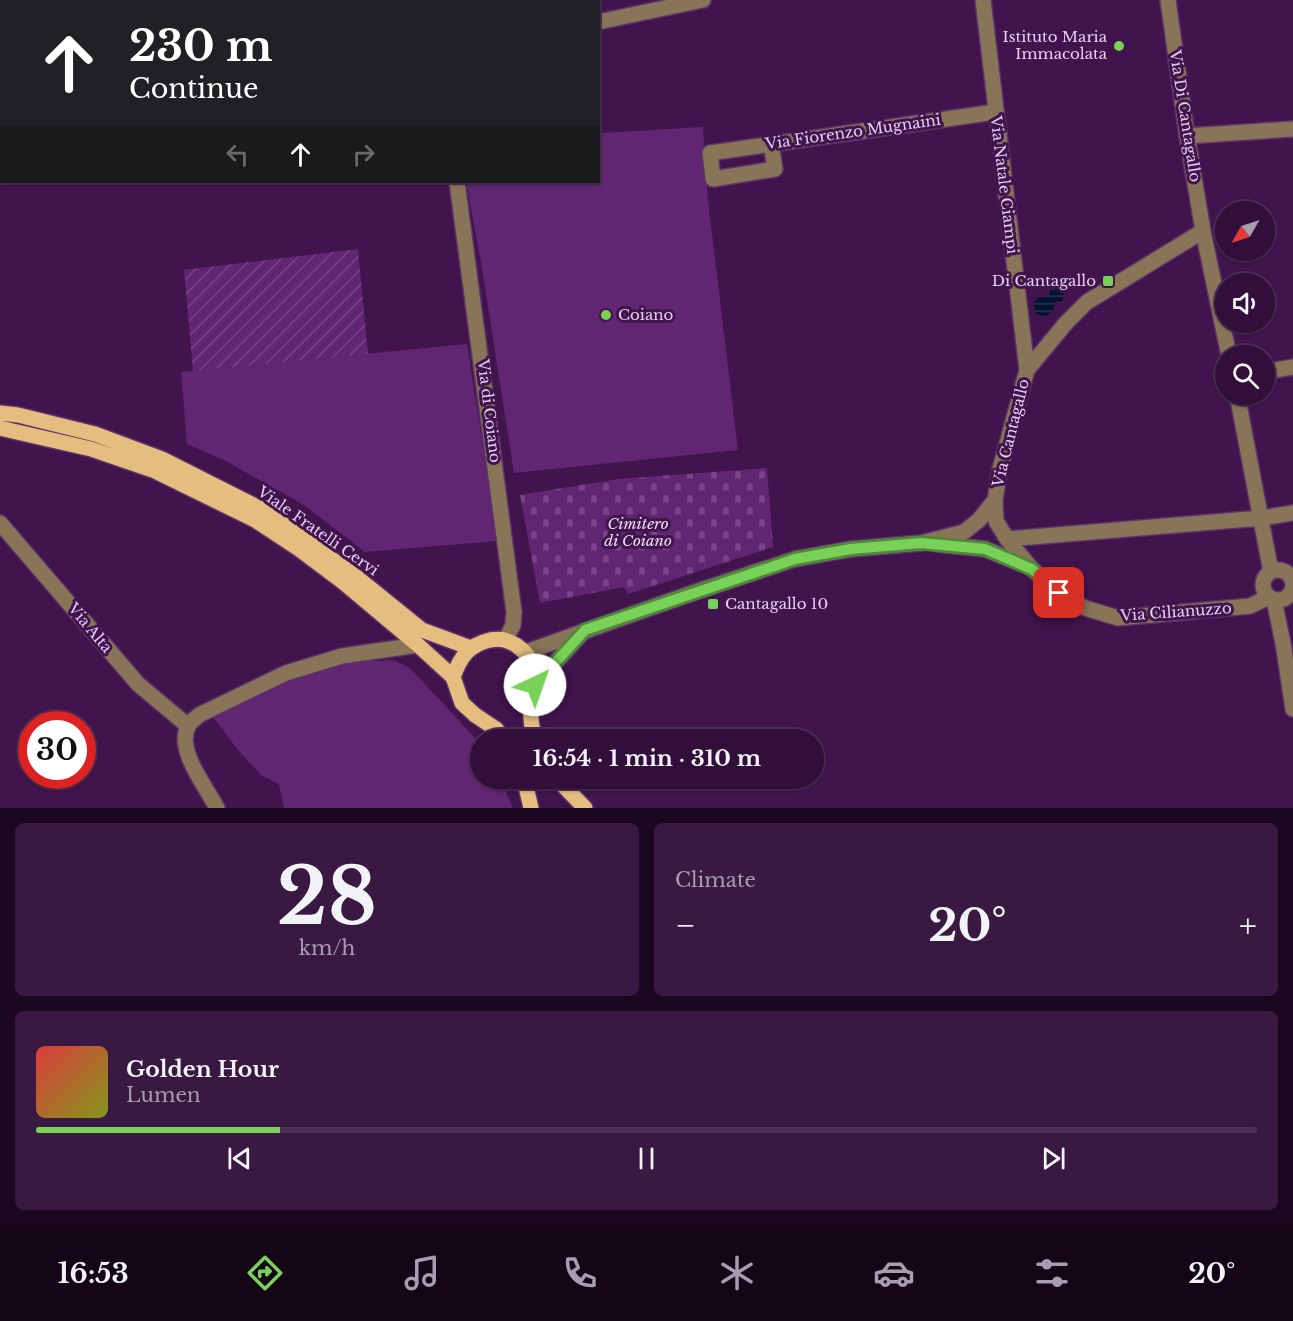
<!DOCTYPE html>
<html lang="en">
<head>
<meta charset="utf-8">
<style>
  :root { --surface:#310f3a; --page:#391842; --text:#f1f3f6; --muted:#a89caf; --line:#4c2f54; --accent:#79d157 }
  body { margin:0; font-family:"Libre Baskerville",serif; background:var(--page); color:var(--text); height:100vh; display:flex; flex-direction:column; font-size:22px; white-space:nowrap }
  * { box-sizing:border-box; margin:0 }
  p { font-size:20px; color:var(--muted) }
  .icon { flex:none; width:33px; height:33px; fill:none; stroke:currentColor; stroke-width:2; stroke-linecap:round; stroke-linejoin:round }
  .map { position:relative; height:808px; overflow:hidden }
  .drawer { display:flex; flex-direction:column; gap:15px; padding:15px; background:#1b0820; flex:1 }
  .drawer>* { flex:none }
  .guide { position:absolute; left:0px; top:0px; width:600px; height:183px; box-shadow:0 2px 4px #0004,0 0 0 2px var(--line); background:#202124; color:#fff; overflow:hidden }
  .needle { width:39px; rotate:231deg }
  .buttons { position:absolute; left:1215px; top:201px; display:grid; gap:12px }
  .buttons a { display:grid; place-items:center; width:60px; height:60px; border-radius:50%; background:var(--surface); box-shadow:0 2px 4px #0004,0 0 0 2px var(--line); font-size:30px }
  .speed { position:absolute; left:18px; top:711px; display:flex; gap:12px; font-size:30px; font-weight:700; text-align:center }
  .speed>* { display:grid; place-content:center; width:78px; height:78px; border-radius:50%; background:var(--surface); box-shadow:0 2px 4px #0004,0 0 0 2px var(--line); line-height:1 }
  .speed .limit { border:9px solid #d22; background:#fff; color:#111 }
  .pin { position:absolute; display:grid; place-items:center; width:51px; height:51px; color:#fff; margin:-26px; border-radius:12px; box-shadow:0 3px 9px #0006 }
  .me { position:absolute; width:66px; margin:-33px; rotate:42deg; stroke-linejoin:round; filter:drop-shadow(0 0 4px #0008) }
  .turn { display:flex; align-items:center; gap:21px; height:126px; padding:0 30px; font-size:27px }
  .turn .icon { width:78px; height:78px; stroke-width:2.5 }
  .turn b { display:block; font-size:42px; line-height:51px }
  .lanes { display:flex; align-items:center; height:57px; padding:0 30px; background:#0003; justify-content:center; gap:30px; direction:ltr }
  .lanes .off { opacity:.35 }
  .big { font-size:45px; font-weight:800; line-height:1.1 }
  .drawer .tile { flex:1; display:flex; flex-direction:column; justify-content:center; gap:9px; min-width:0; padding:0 21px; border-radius:9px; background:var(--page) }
  .drawer .dial { align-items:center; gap:0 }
  .dial b { font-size:78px; line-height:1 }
  .song { display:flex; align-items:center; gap:18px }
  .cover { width:72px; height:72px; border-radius:9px; background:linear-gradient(135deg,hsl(0 70% 55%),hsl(70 70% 35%)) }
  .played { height:6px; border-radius:3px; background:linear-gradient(90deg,var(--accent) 20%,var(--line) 20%) }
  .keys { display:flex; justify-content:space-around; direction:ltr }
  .heat { display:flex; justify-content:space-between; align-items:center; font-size:33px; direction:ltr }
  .drawer .tiles { flex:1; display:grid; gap:15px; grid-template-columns:1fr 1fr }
  .tile:last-child { grid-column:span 2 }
  .trip { position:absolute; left:470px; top:729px; width:354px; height:60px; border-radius:30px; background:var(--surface); box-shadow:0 2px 4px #0004,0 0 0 2px var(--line); font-weight:800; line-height:60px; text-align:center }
  .tab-bar { display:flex; height:96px; justify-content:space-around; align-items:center; background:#140617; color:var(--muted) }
  .tab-bar .icon { width:42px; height:42px }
  .tab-bar .on { color:var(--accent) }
  .tab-bar b { font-size:27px; color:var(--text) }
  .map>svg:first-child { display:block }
  .grass { fill:#602671 }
  .cemetery { fill:url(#cemetery-stones) }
  .garden { fill:url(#garden-furrows) }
  .water { fill:url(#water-rules) }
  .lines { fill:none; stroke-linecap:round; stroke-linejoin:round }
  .minor-casing { stroke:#5c3268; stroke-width:18 }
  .major-casing { stroke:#5c3268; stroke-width:18 }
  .minor { stroke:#887457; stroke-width:15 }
  .major { stroke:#e4bd7f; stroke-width:15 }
  .route-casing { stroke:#4f8839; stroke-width:15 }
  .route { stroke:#79d157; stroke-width:10 }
  .poi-dot { fill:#79d157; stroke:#41144e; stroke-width:2 }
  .labels { text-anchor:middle; stroke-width:6; stroke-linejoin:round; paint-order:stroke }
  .poi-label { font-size:15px; fill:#e7cef0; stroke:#41144e; text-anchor:end }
  .street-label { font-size:15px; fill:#e7cef0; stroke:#41144e }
  .park-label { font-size:15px; font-style:italic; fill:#efddf4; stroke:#41144e }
</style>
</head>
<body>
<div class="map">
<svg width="1293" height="808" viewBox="0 0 1293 808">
  <defs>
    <pattern id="cemetery-stones" width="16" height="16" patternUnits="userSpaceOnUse" patternTransform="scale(1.5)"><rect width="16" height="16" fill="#602671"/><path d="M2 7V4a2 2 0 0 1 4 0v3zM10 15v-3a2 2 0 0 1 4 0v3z" fill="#774486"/></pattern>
    <pattern id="garden-furrows" width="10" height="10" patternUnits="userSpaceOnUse" patternTransform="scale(1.5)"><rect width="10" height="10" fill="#602671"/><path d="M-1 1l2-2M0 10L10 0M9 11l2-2" fill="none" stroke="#774486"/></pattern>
    <pattern id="water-rules" width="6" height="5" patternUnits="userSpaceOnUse" patternTransform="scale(1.5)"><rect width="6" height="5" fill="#03132f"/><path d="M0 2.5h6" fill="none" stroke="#28344d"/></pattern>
  </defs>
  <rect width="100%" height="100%" fill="#41144e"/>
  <!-- grass -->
  <path class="grass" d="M703 127 708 200 738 450 514 473 481 262 466 182H598L599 133Z
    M467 344 498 541 365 552 304 505 226 461 187 444 181 372Z
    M374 657 375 661 393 660 410 668 477 740 480 744V778L500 779 513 808H284L279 784 261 775 238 750 213 717 214 712C267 688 315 663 374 657Z"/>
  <!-- cemetery -->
  <path class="cemetery" d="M767 468 773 547 628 594 624 587 540 603 520 495 618 479Z"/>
  <!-- garden -->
  <path class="garden" d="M358 249 368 354 193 371 184 270Z"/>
  <!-- water -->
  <path class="water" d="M1057 288 1064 293 1062 301 1054 302V309L1047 316 1038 315 1035 312 1034 302 1040 297 1049 296 1050 291Z"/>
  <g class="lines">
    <!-- minor casing -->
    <g class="minor-casing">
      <path id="minor" d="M983 0 1027 370
        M1168 0 1187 136 1203 231 1229 356
        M157 2 158 0
        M598 22 703 0
        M0 88 2 87
        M1187 136 1293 129
        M771 144 775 169 713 179 710 153 995 112
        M457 182 514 612 513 625 506 639
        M1264 372 1293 367
        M1237 394 1271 572
        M995 500 996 521 1007 539 1032 569 1059 593 1085 608 1118 618 1250 606 1269 597
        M0 523 138 684 188 726
        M1007 539 1262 518 1293 513
        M937 544 985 549 1027 566
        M1263 585a15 15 0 1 1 30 0a15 15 0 1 1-30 0Z
        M1274 600 1283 643 1293 709
        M526 652 695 592 795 559 851 549 921 543 964 532 979 520 995 500 1000 469 1027 370 1066 323 1087 302 1203 231
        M535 685 581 634
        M217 808C207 788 174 748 189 725 191 721 196 718 199 715L286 673 342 656 418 645"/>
    </g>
    <!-- major casing -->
    <g class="major-casing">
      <path id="major" d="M0 413 18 415 95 434 162 459 263 510 354 575 422 630 471 648
        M0 428 91 449 155 471 255 520 299 549 343 582 418 645 453 677 462 703 475 715 496 729 504 740
        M453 677C460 658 468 645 490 640 501 638 507 640 516 645 542 663 533 682 531 707 530 718 532 729 535 740
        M524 778 531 808
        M556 778 585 808"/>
    </g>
    <!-- minor -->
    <use href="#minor" class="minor"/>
    <!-- major -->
    <use href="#major" class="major"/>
  </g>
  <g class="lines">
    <!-- route casing -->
    <g class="route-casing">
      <path id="route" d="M535 685 585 630 795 559 851 549 921 543 985 549 1032 569 1059 593"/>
    </g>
    <!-- route -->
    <use href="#route" class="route"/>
  </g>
  <!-- markers -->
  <g class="poi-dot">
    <circle cx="1119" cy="46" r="6"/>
    <rect x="1102" y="275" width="12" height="12" rx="3"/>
    <circle cx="606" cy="315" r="6"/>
    <rect x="707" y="598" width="12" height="12" rx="3"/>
  </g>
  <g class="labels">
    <!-- poi labels -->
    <g class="poi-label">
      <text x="1107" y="42">Istituto Maria<tspan x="1107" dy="17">Immacolata</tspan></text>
      <text x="1096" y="286">Di Cantagallo</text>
      <text x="618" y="320" text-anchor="start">Coiano</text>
      <text x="725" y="609" text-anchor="start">Cantagallo 10</text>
    </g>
    <!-- street labels -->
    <g class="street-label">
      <text transform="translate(1185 116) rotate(81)" y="5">Via Di Cantagallo</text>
      <text transform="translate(853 132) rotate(-8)" y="5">Via Fiorenzo Mugnaini</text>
      <text transform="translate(1004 185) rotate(83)" y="5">Via Natale Ciampi</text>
      <text transform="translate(489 411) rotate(83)" y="5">Via di Coiano</text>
      <text transform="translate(1011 433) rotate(-76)" y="5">Via Cantagallo</text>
      <text transform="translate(318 531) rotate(35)" y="5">Viale Fratelli Cervi</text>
      <text transform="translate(1176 612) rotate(-4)" y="5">Via Cilianuzzo</text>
      <text transform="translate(90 628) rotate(50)" y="5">Via Alta</text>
    </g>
    <!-- park labels -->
    <g class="park-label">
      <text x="638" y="529">Cimitero<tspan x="638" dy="17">di Coiano</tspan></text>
    </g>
  </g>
</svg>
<div class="buttons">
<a><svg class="needle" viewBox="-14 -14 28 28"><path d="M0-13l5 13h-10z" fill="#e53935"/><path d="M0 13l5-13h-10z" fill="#a89caf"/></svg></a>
<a><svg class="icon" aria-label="sound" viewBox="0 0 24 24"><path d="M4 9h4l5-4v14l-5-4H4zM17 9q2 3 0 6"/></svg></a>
<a><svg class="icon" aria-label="search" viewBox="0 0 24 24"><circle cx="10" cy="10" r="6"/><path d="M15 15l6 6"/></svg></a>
</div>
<div class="speed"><div class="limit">30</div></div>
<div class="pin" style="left:1059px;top:593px;background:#d93025"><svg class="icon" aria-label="arrive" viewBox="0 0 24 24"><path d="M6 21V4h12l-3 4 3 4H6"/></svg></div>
<svg class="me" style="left:535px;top:685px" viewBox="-20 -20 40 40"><circle r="19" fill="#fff"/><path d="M0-13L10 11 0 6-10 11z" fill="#79d157"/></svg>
<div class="trip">16:54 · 1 min · 310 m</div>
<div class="guide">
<div class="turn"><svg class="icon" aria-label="ahead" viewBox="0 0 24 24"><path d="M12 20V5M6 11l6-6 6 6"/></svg><div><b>230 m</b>Continue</div></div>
<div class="lanes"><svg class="icon off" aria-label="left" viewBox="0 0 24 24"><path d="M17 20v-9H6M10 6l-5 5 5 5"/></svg><svg class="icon" aria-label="ahead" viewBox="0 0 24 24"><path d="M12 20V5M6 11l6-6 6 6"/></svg><svg class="icon off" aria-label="right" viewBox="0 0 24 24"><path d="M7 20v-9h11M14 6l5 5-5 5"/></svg></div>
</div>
</div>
<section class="drawer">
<div class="tiles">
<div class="tile dial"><b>28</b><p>km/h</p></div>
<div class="tile"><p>Climate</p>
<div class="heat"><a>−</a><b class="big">20°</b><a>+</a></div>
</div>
<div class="tile">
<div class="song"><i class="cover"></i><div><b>Golden Hour</b><p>Lumen</p></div></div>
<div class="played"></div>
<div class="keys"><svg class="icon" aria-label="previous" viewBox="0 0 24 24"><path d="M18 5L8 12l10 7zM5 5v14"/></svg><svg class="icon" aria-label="pause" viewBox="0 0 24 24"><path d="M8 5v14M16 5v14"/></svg><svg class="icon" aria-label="next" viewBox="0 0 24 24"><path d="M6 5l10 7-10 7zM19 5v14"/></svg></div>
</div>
</div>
</section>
<nav class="tab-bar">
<b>16:53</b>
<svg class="icon on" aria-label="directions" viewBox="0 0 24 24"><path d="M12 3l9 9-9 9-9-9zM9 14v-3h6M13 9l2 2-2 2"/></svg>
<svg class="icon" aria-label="music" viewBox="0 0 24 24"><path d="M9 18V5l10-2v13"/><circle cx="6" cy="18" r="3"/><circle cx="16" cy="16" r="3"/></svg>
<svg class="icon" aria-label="phone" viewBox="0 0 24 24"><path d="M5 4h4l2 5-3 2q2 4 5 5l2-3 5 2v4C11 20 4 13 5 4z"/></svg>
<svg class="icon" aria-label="climate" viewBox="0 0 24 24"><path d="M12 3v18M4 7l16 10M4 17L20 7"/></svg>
<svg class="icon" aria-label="car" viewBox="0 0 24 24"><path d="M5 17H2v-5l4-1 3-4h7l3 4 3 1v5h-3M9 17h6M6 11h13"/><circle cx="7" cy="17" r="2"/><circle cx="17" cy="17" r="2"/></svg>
<svg class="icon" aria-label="filters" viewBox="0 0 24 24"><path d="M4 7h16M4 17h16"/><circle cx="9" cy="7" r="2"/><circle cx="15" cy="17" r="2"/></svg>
<b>20°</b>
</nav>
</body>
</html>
